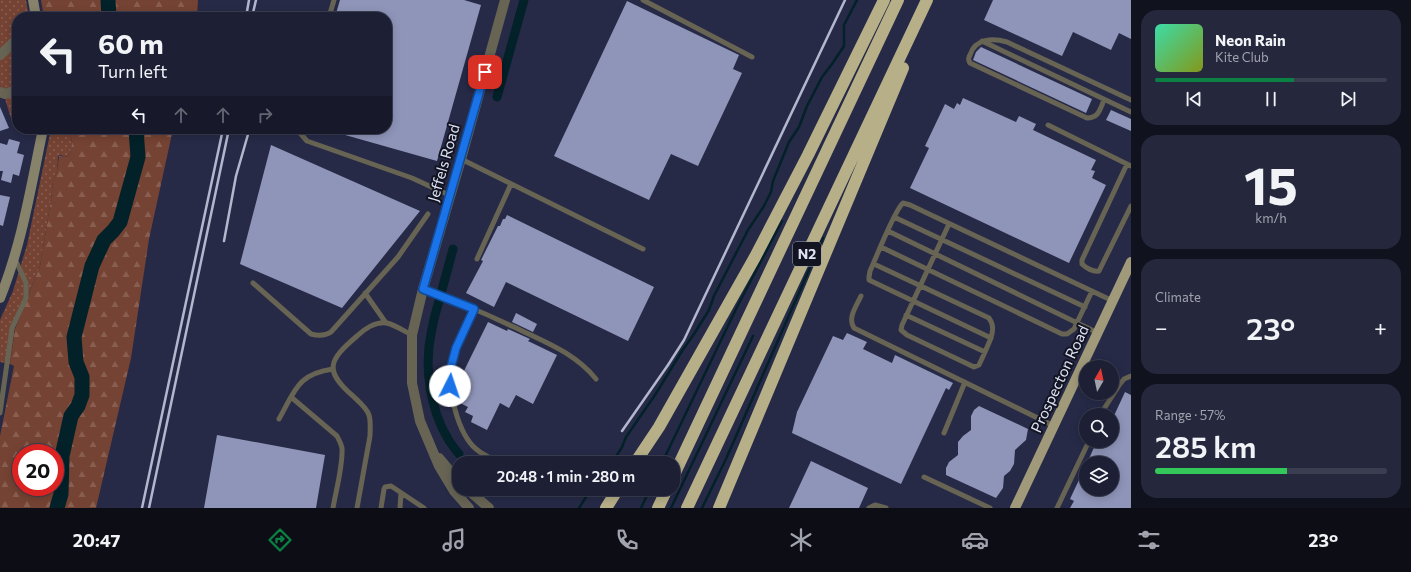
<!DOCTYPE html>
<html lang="en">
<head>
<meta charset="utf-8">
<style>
  :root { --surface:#1d2035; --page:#25283d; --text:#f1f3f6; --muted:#a0a3ad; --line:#3b3e50; --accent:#0b8043 }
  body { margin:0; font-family:Commissioner,sans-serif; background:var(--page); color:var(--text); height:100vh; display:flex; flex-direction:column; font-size:15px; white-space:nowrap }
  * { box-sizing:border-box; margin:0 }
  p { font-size:13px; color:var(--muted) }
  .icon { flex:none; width:22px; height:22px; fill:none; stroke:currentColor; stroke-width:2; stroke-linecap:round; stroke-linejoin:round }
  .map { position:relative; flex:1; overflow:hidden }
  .side { display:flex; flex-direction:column; gap:10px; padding:10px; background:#10121d; width:280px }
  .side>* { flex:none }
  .banner { position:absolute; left:12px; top:12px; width:380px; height:122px; border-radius:16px; box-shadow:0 2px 10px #0003,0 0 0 1px var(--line); background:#1d2035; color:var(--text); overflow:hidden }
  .needle { width:26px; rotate:9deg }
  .fabs { position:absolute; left:1079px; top:360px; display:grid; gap:8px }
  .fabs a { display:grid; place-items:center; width:40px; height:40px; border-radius:50%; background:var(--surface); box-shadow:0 2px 10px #0003,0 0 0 1px var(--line); font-size:20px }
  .speed { position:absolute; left:12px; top:444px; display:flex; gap:8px; font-size:20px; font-weight:700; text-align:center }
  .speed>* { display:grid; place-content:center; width:52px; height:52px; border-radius:50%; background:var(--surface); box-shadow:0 2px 10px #0003,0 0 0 1px var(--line); line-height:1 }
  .speed .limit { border:6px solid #d22; background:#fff; color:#111 }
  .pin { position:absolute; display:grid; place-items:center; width:34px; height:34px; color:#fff; margin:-17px; border-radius:8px; box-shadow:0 2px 6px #0006 }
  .me { position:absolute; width:44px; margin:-22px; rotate:4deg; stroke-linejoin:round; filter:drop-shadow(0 0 3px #0008) }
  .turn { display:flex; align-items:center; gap:14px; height:84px; padding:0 20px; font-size:18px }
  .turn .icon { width:52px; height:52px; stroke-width:2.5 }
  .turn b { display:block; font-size:28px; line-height:34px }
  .lanes { display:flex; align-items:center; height:38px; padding:0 20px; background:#0003; justify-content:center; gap:20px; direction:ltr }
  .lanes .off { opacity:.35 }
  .big { font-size:30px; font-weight:600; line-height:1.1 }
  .side .tile { flex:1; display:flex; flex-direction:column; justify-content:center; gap:6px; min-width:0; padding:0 14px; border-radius:16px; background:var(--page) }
  .side .dial { align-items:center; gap:0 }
  .dial b { font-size:52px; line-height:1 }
  .song { display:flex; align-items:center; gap:12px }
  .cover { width:48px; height:48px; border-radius:6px; background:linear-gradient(135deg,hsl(160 70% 55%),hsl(70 70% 35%)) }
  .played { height:4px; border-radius:2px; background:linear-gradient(90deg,var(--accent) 60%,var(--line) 60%) }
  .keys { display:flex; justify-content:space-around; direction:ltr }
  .heat { display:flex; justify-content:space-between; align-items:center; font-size:22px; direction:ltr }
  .charge { height:6px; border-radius:3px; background:linear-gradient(90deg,#34c759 57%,var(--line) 0) }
  .trip { position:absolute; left:452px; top:456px; width:228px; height:40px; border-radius:16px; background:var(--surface); box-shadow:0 2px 10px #0003,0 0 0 1px var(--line); font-weight:600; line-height:40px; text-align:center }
  .menu { display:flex; height:64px; justify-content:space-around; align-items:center; background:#0c0d15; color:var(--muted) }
  .menu .icon { width:28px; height:28px }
  .menu .selected { color:var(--accent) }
  .menu b { font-size:18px; color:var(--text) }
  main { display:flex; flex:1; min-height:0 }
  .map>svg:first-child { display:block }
  .grass { fill:url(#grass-dots) }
  .forest { fill:url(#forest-firs); fill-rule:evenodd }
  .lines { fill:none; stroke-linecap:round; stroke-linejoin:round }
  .stream { stroke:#032129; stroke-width:2.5 }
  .canal { stroke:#032129; stroke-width:9 }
  .river { stroke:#032129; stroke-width:15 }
  .building { fill:#8f95b9 }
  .lane { stroke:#676454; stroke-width:5 }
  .street { stroke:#676454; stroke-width:10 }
  .secondary { stroke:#87826a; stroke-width:10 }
  .primary { stroke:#a0997a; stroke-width:10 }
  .highway { stroke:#b6af88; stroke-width:12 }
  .rail { stroke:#b3b7cd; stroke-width:2.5 }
  .route-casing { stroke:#114b97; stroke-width:10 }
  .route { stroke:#1a73e8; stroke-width:7 }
  .labels { text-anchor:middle; stroke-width:4; stroke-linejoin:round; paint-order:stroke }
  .shield { fill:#121421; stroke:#a1a4b5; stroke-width:1 }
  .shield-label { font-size:14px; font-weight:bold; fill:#dee2f5 }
  .street-label { font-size:15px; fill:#dee2f5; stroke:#121421 }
</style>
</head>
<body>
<main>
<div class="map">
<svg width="1131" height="508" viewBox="0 0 1131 508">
  <defs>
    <pattern id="grass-dots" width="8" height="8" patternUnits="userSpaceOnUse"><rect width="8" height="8" fill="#754333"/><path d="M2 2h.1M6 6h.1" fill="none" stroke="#885e51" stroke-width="1.8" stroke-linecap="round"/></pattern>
    <pattern id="forest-firs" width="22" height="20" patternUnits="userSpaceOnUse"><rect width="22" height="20" fill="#754333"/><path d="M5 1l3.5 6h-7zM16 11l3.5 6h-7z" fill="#885e51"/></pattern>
  </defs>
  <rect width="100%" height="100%" fill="#272a47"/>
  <!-- grass -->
  <path class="grass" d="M0 0H26L29 17H17V128L13 125 2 89 0 86Z
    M51 129H69L72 142 70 155 64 157 61 155 58 156 57 171 53 182 51 200 40 266 15 328 10 364 0 362V320L13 291 27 245Z"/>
  <!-- forest -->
  <path class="forest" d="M41 0H198L197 17H44Z
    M69 129H173L149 239 131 358 96 508H62L60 500 52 508H0V436L14 366 10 364 15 329 40 266 51 200 53 182 57 171 59 156 65 157 70 155 72 142ZM21 453H55V487H21Z"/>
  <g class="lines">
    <!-- stream -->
    <path class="stream" d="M612 463 622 447 626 437 655 395 682 351 694 334 709 310 714 296 748 230 764 206 771 192 773 181 789 142 799 127 807 106 822 77 832 64 844 46V25L857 0
      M662 463 737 307 782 221
      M579 508 591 489
      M641 508 650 489
      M671 508 753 336
      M702 508 726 459 823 238"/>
    <!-- canal -->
    <path class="canal" d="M497 97 524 0
      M442 290 453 249
      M439 301C436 311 433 322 431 334 424 367 430 409 448 439 451 444 455 449 459 454"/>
    <!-- river -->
    <path class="river" d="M108 0 109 17
      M57 508 61 494 62 456 71 416 78 406 82 395V377L76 362 74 337 92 266 104 240 113 231 120 222 138 157 136 129"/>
  </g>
  <!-- building -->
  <path class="building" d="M340 0H464L481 5 437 161 331 131V129H387V17H335Z
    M993 0H1131V39L1119 33 1111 50 1073 32 1062 56 984 20Z
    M627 1 739 55 733 69 742 73 698 166 671 154 649 200 554 156Z
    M981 47 1092 99 1086 113 973 60 976 52Z
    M963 98 1016 122 1019 116 1036 124 1033 130 1096 160 1091 170 1095 171 1092 178 1106 185 1069 263 910 188 929 148 925 146 945 104 954 109 957 103 960 105Z
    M0 107 9 128 0 131Z
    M1111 110 1131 119V131L1106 120Z
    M9 139 20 142 17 153 24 155 19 176 13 174 11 183 1 180 3 171H0V143L7 145Z
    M271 145 420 211 342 308 240 264Z
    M0 195 10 197 3 226 0 225Z
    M507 215 654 287 628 341 506 282 494 307 466 293 483 261 481 260 498 226H500L503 219H505Z
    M516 313 537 324 533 332 512 322Z
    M488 322 507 331 508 329 530 339 528 341 557 355 533 404 516 395 509 408 500 403 487 430 471 422 473 416 465 412 468 407 460 403 467 387 458 383Z
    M847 333 867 342 863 349 892 363 895 355 953 383 949 390 946 388 901 484 792 433 797 412 833 336 843 340Z
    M1125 392 1131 395V508H1070L1074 501 1070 499 1086 465V489H1112V463H1087L1096 443 1100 445 1102 441H1112V420Z
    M979 406 1028 429 1026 440 1015 450 1014 464 1010 471 1004 476 1003 488 996 498 946 475V468L949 462 958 455V442L963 436 971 430V416L974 410Z
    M217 435 325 455 316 508H204Z
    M811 461 868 488 859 508H789Z"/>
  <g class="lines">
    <!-- lane -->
    <path class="lane" d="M643 0 752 57
      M329 17 334 0
      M982 41 1131 112
      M1104 100C1100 109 1099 118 1087 118L970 63C968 60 968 58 970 55 975 38 993 38 1007 42L1131 100
      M1048 125 1131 166
      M299 129 300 133 307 141 412 178 451 196
      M461 159 643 249
      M1127 164 1082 260V264C1086 268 1093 272 1099 271L1131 206
      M894 217 1085 307
      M949 224 902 325 901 330 907 335 974 367 979 365 985 352
      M888 231 1098 333
      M881 247 1062 334H1067L1074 329 1092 291
      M477 259 511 184
      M874 264 989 318C994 325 993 331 991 338
      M253 283 311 334C318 336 325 336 331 332L398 257 428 214
      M423 289C454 300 484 313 514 327 544 342 574 352 596 379
      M365 293 386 323
      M861 296C857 305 847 318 854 328L1054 426
      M474 309C466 327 455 346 451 366 447 389 458 434 476 449 483 455 492 459 500 463
      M906 315 985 352 991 338 869 280V277L870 271C876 258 895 209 903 203L910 205 1113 301
      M291 397 337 436C339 440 341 443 342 448 343 466 336 490 333 508
      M0 413 12 328 26 298V283L15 259
      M1100 415 1120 384 1124 379 1131 376
      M279 419C295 391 297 374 333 369
      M944 433 965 382
      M924 477 990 508
      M357 508 370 436C370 430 371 422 369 415 366 407 359 402 353 396 323 370 329 360 357 336 364 329 376 321 387 323 395 325 404 331 412 335
      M381 508 384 489 385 487 391 486 424 508
      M400 508 401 493
      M869 508 875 505 886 508
      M1057 508 1089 441"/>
    <!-- street -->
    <path class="street" d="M0 55 17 39
      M0 92 5 94 17 90
      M439 458 459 482
      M467 489 489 508
      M469 508 454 491 439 466 420 421 412 383V335L423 289 461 159 505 0"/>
    <!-- secondary -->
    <path class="secondary" d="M33 0 36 17
      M0 298C22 244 31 186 43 129"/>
    <!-- primary -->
    <path class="primary" d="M1015 508 1131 262"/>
    <!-- highway -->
    <path class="highway" d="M635 463 659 427 755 257 808 155 884 0
      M673 477 898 0
      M606 508 618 489
      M658 508 667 489
      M687 508 927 0
      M719 508 903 68"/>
    <!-- rail -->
    <path class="rail" d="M246 17 249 0
      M252 17 256 0
      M224 241 236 176 249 131
      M622 431 668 365 684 340 845 0
      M142 508 223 129
      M149 508 229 129"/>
  </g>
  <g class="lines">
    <!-- route casing -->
    <g class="route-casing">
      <path id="route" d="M450 386 451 367 456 348 474 309 423 289 485 72"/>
    </g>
    <!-- route -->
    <use href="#route" class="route"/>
  </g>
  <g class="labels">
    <!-- shield labels -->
    <rect class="shield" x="793" y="242" width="28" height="24" rx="3"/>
    <g class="shield-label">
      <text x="807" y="259">N2</text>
    </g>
    <!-- street labels -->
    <g class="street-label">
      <text transform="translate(444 163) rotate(-74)" y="5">Jeffels Road</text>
      <text transform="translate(1060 379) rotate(-65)" y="5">Prospecton Road</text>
    </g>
  </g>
</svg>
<div class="fabs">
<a><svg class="needle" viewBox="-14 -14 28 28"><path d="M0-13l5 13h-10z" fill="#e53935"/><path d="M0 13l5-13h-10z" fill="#a0a3ad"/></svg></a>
<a><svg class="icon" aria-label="search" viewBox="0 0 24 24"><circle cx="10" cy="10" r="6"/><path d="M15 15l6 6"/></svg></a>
<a><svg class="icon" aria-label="layers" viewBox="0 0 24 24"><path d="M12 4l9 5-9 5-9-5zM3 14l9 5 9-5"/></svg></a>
</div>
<div class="speed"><div class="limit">20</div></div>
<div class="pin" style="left:485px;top:72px;background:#d93025"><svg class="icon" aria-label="arrive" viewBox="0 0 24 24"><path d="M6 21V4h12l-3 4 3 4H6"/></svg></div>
<svg class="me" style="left:450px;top:386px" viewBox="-20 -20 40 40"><circle r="19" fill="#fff"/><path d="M0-13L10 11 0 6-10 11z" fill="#1a73e8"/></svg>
<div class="trip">20:48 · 1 min · 280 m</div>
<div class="banner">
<div class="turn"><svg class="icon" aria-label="left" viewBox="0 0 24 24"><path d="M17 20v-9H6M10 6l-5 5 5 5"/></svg><div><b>60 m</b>Turn left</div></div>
<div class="lanes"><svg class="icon" aria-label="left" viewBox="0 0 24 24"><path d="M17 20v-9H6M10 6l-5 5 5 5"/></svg><svg class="icon off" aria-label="ahead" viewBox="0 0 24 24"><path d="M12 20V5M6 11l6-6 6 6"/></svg><svg class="icon off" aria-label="ahead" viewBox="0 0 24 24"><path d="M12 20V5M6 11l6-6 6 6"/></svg><svg class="icon off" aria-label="right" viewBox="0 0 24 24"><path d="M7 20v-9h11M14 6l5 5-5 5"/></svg></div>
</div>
</div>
<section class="side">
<div class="tile">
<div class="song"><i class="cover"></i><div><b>Neon Rain</b><p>Kite Club</p></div></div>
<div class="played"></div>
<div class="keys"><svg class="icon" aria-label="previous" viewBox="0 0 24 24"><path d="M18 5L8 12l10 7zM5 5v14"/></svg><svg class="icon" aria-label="pause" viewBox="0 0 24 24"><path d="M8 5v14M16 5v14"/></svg><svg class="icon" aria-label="next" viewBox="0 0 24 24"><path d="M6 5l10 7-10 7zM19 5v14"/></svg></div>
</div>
<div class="tile dial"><b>15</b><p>km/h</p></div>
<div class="tile"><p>Climate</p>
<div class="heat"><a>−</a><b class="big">23°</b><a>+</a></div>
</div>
<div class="tile"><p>Range · 57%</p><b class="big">285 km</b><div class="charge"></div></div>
</section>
</main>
<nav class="menu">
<b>20:47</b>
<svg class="icon selected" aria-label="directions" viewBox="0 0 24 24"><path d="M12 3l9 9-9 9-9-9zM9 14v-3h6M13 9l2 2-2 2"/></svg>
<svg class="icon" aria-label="music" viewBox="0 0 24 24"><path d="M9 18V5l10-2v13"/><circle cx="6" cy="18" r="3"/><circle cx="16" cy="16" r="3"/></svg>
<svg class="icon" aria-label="phone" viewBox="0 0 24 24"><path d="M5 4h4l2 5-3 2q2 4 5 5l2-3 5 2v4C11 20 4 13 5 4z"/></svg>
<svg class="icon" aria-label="climate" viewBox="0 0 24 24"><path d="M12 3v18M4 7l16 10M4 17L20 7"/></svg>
<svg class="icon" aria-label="car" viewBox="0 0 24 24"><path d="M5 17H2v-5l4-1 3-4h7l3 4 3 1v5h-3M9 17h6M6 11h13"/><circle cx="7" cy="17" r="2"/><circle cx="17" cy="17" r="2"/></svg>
<svg class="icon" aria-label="filters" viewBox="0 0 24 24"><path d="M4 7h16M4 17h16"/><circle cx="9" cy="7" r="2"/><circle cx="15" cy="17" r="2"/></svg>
<b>23°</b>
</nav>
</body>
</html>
